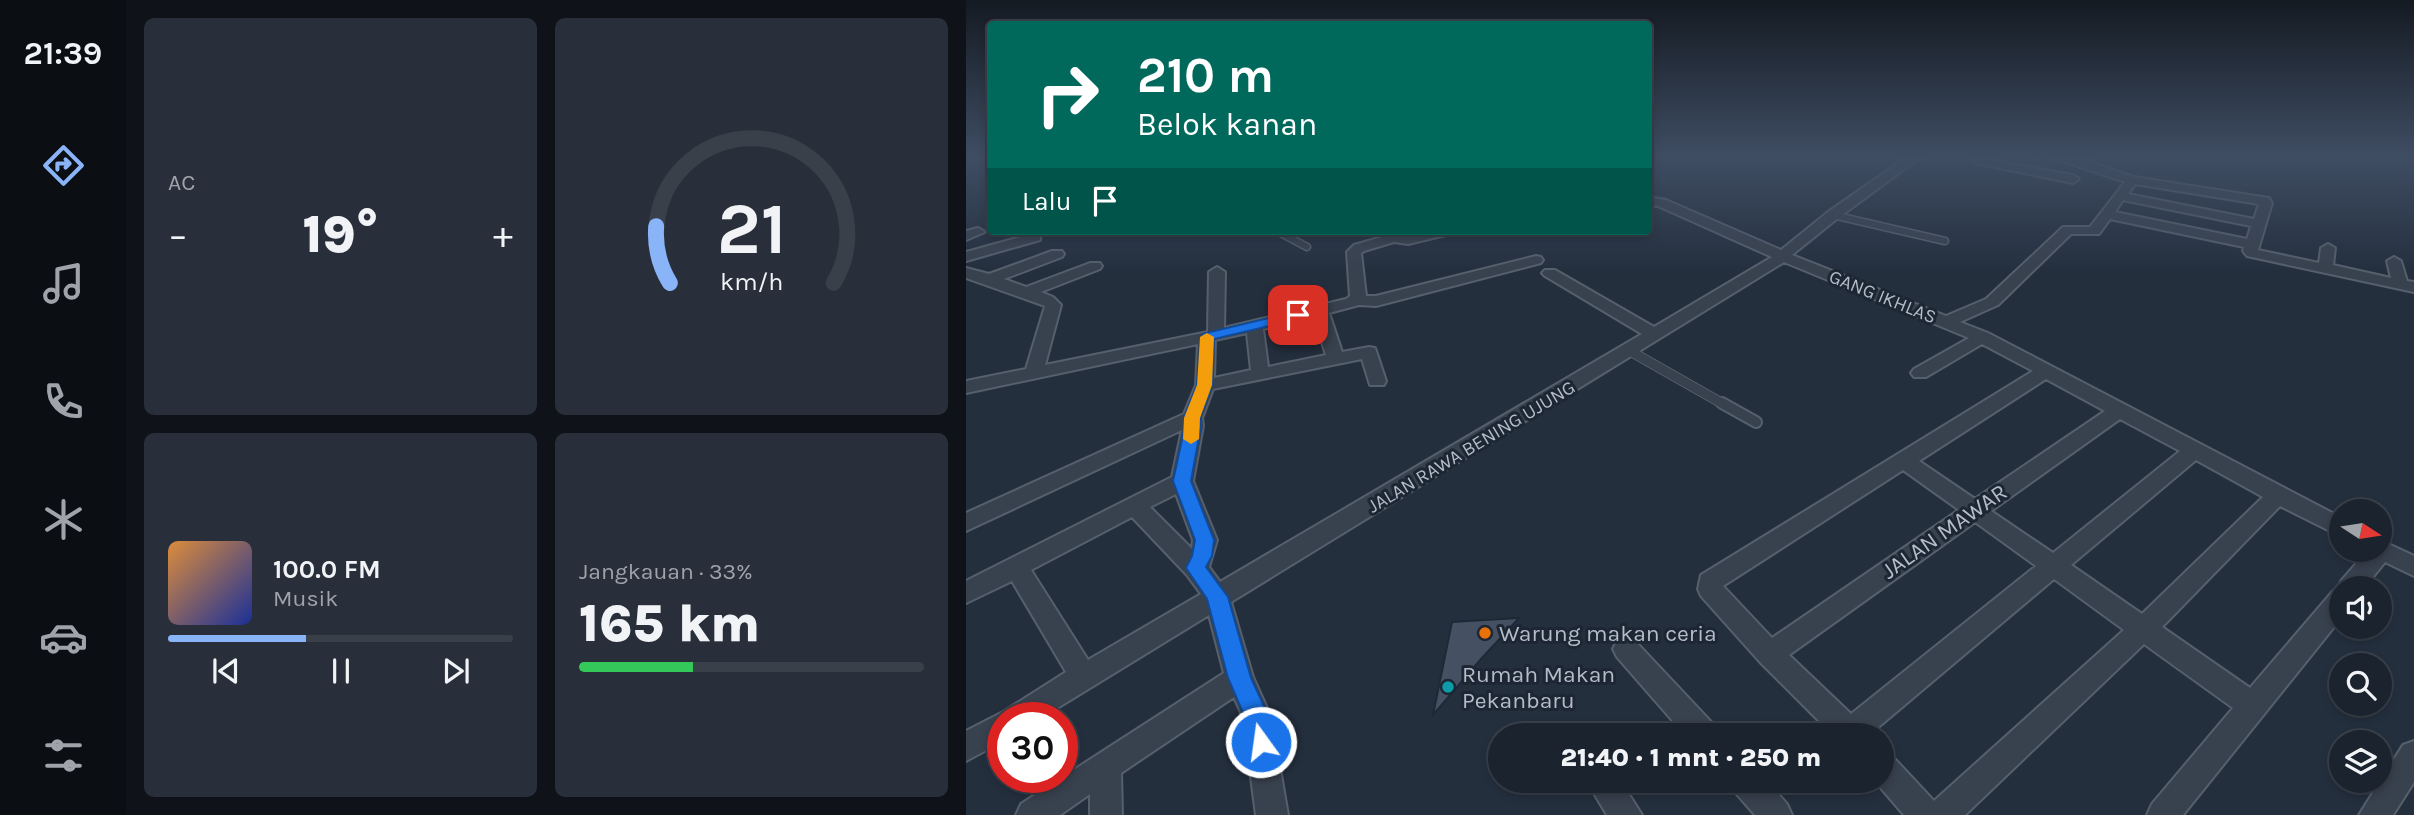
<!DOCTYPE html>
<html lang="id">
<head>
<meta charset="utf-8">
<style>
  :root { --surface:#1b232e; --page:#282f3a; --text:#f1f3f6; --muted:#a0a4aa; --line:#39404a; --accent:#8ab4f8 }
  body { margin:0; font-family:Karla,sans-serif; background:var(--page); color:var(--text); height:100vh; display:flex; flex-direction:column; font-size:26px; white-space:nowrap }
  * { box-sizing:border-box; margin:0 }
  p { font-size:23px; color:var(--muted) }
  .icon { flex:none; width:38px; height:38px; fill:none; stroke:currentColor; stroke-width:2; stroke-linecap:round; stroke-linejoin:round }
  .map { position:relative; flex:1; overflow:hidden }
  .details { display:flex; flex-direction:column; gap:18px; padding:18px; background:#0f1319; width:840px }
  .details>* { flex:none }
  .banner { position:absolute; left:21px; top:21px; width:665px; height:214px; border-radius:7px; box-shadow:0 4px 10px #0003,0 0 0 2px var(--line); background:#00695c; color:#fff; overflow:hidden }
  .needle { width:46px; rotate:102deg }
  .controls { position:absolute; left:1363px; top:499px; display:grid; gap:14px }
  .controls a { display:grid; place-items:center; width:63px; height:63px; border-radius:50%; background:var(--surface); box-shadow:0 4px 10px #0003,0 0 0 2px var(--line); font-size:35px }
  .speed { position:absolute; left:21px; top:702px; display:flex; gap:14px; font-size:35px; font-weight:700; text-align:center }
  .speed>* { display:grid; place-content:center; width:91px; height:91px; border-radius:50%; background:var(--surface); box-shadow:0 4px 10px #0003,0 0 0 2px var(--line); line-height:1 }
  .speed .limit { border:10px solid #d22; background:#fff; color:#111 }
  .pin { position:absolute; display:grid; place-items:center; width:60px; height:60px; color:#fff; margin:-30px; border-radius:14px; box-shadow:0 4px 10px #0006 }
  .me { position:absolute; width:77px; margin:-38px; rotate:346deg; stroke-linejoin:round; filter:drop-shadow(0 0 5px #0008) }
  .turn { display:flex; align-items:center; gap:24px; height:147px; padding:0 35px; font-size:32px }
  .turn .icon { width:91px; height:91px; stroke-width:2.5 }
  .turn b { display:block; font-size:49px; line-height:60px }
  .then { display:flex; align-items:center; height:66px; padding:0 35px; background:#0003; gap:14px; font-size:26px }
  .big { font-size:52px; font-weight:800; line-height:1.1 }
  .details .widget { flex:1; display:flex; flex-direction:column; justify-content:center; gap:10px; min-width:0; padding:0 24px; border-radius:10px; background:var(--page) }
  .details .dial { align-items:center; gap:0 }
  .dial svg { height:182px; overflow:visible; fill:none; stroke:var(--line); stroke-width:7; stroke-linecap:round; text-anchor:middle }
  .dial text { fill:var(--text); stroke:none }
  .song { display:flex; align-items:center; gap:21px }
  .cover { width:84px; height:84px; border-radius:10px; background:linear-gradient(135deg,hsl(30 70% 55%),hsl(230 70% 35%)) }
  .played { height:7px; border-radius:4px; background:linear-gradient(90deg,var(--accent) 40%,var(--line) 40%) }
  .keys { display:flex; justify-content:space-around; direction:ltr }
  .heat { display:flex; justify-content:space-between; align-items:center; font-size:38px; direction:ltr }
  .charge { height:10px; border-radius:5px; background:linear-gradient(90deg,#34c759 33%,var(--line) 0) }
  .details .tiles { flex:1; display:grid; gap:18px; grid-template-columns:repeat(2,1fr) }
  .trip { position:absolute; left:522px; top:723px; width:406px; height:70px; border-radius:35px; background:var(--surface); box-shadow:0 4px 10px #0003,0 0 0 2px var(--line); font-weight:800; line-height:70px; text-align:center }
  main { display:flex; flex:1; min-height:0 }
  .tabs { display:flex; flex-direction:column; width:126px; justify-content:space-around; align-items:center; background:#0b0e12; color:var(--muted) }
  .tabs .icon { width:49px; height:49px }
  .tabs .active { color:var(--accent) }
  .tabs b { font-size:32px; color:var(--text) }
  .map>svg:first-child { display:block }
  .building { fill:#455162; stroke:#1f2835; stroke-width:2 }
  .lines { fill:none; stroke-linecap:round; stroke-linejoin:round }
  .service-far2-casing { stroke:#565f6c; stroke-width:9 }
  .service-far1-casing { stroke:#565f6c; stroke-width:11 }
  .service-casing { stroke:#565f6c; stroke-width:14 }
  .minor-casing { stroke:#565f6c; stroke-width:4 }
  .service-far2 { stroke:#38414e; stroke-width:6 }
  .service-far1 { stroke:#38414e; stroke-width:9 }
  .service { stroke:#38414e; stroke-width:10 }
  .minor { fill:#38414e; fill-rule:evenodd }
  .route { fill:#1a73e8; stroke:#114b97; stroke-width:2 }
  .slow { fill:#f59e0b }
  .food-dot { fill:#e8710a; stroke:#1d2633; stroke-width:2.5 }
  .culture-dot { fill:#0f9aa8; stroke:#1d2633; stroke-width:2.5 }
  .labels { text-anchor:middle; stroke-width:6; stroke-linejoin:round; paint-order:stroke }
  .street-label { font-size:19px; fill:#b4bcc9; stroke:#1d2633 }
  .near-street-label { font-size:23px; fill:#b4bcc9; stroke:#1d2633 }
  .near-poi-label { font-size:23px; fill:#b4bcc9; stroke:#1d2633; text-anchor:start }
</style>
</head>
<body>
<main>
<nav class="tabs">
<b>21:39</b>
<svg class="icon active" aria-label="directions" viewBox="0 0 24 24"><path d="M12 3l9 9-9 9-9-9zM9 14v-3h6M13 9l2 2-2 2"/></svg>
<svg class="icon" aria-label="music" viewBox="0 0 24 24"><path d="M9 18V5l10-2v13"/><circle cx="6" cy="18" r="3"/><circle cx="16" cy="16" r="3"/></svg>
<svg class="icon" aria-label="phone" viewBox="0 0 24 24"><path d="M5 4h4l2 5-3 2q2 4 5 5l2-3 5 2v4C11 20 4 13 5 4z"/></svg>
<svg class="icon" aria-label="climate" viewBox="0 0 24 24"><path d="M12 3v18M4 7l16 10M4 17L20 7"/></svg>
<svg class="icon" aria-label="car" viewBox="0 0 24 24"><path d="M5 17H2v-5l4-1 3-4h7l3 4 3 1v5h-3M9 17h6M6 11h13"/><circle cx="7" cy="17" r="2"/><circle cx="17" cy="17" r="2"/></svg>
<svg class="icon" aria-label="filters" viewBox="0 0 24 24"><path d="M4 7h16M4 17h16"/><circle cx="9" cy="7" r="2"/><circle cx="15" cy="17" r="2"/></svg>
</nav>
<section class="details">
<div class="tiles">
<div class="widget"><p>AC</p>
<div class="heat"><a>−</a><b class="big">19°</b><a>+</a></div>
</div>
<div class="widget dial"><svg viewBox="0 0 100 80">
<path d="M14 69A42 42 0 1 1 86 69"/>
<path d="M14 69A42 42 0 0 1 8 44" stroke="#8ab4f8"/>
<text x="50" y="56" font-size="32" font-weight="700">21</text>
<text x="50" y="72" font-size="11">km/h</text>
</svg></div>
<div class="widget">
<div class="song"><i class="cover"></i><div><b>100.0 FM</b><p>Musik</p></div></div>
<div class="played"></div>
<div class="keys"><svg class="icon" aria-label="previous" viewBox="0 0 24 24"><path d="M18 5L8 12l10 7zM5 5v14"/></svg><svg class="icon" aria-label="pause" viewBox="0 0 24 24"><path d="M8 5v14M16 5v14"/></svg><svg class="icon" aria-label="next" viewBox="0 0 24 24"><path d="M6 5l10 7-10 7zM19 5v14"/></svg></div>
</div>
<div class="widget"><p>Jangkauan · 33%</p><b class="big">165 km</b><div class="charge"></div></div>
</div>
</section>
<div class="map">
<svg width="1448" height="815" viewBox="0 0 1448 815">
  <rect width="100%" height="100%" fill="#242f3e"/>
  <!-- building -->
  <path class="building" d="M553 618 515 659 467 715 486 622Z"/>
  <g class="lines">
    <!-- service-far2 casing -->
    <g class="service-far2-casing">
      <path id="service-far2" d="M867 215 979 241
        M311 231 341 247"/>
    </g>
    <!-- service-far1 casing -->
    <g class="service-far1-casing">
      <path id="service-far1" d="M664 351 759 405"/>
    </g>
    <!-- service casing -->
    <g class="service-casing">
      <path id="service" d="M756 403 790 422"/>
    </g>
    <!-- minor casing -->
    <g class="minor-casing">
      <path id="minor" d="M941 157H955L872 218 826 255 980 316 1020 299 1097 227H1124L1159 182 1085 157H1109L1168 177 1303 198 1306 203 1292 250 1353 263 1355 248 1362 244 1369 248 1367 265 1425 278 1421 261 1428 257 1435 261 1441 281 1448 282V292L1281 256 1277 251 1278 247 1144 219 1133 234H1105L1032 305 994 322 1022 333 1376 518V537L1314 506 1196 627 1284 688 1367 591 1372 589 1375 581 1402 550H1414V540L1448 556V576L1419 562 1398 588H1376V617L1217 815H1181L1186 804 1267 708 1178 644 999 815H938L908 780H915V751L926 756 968 801 1158 630 1088 579 903 735H867L794 662 735 596 732 589 735 575 1067 371 1016 344 960 377H948L945 373 948 369 1003 338 818 262 265 602 287 677 305 717 322 815H290L277 717 268 697 155 773 156 815H124V794L94 815H50L55 804 258 673 243 615 75 718H37V741L0 761V731L37 712 100 672 46 581 0 603V581L206 477 216 430 0 531V513L218 414 230 385 232 344 0 393V381L60 369 79 306 0 278V268L23 274 86 251H96L98 254 96 257 38 279 60 287 124 263H134L136 266 134 269 75 292 87 297 95 305 79 365 242 332 243 272 251 267 259 272 258 328 380 299 384 296 381 252 388 245 416 237 407 231H425L442 236 462 231H486L484 234 442 244 428 242 398 251 395 253 400 296H410L570 256 575 257 577 260 575 263 410 306 393 305 363 313 376 352 403 347 409 348 420 381 418 385H404L396 359 247 389 236 418 237 426 227 481 251 540 243 567 254 582 676 334 579 276 576 273 579 270H589L688 327 806 257 692 206 682 205V197L700 200 815 250 862 212ZM1169 184 1293 204 1288 219 1162 194ZM1157 200 1285 226 1281 239 1149 212ZM348 317 360 355 302 367 297 329ZM281 333 285 370 248 378 249 340ZM1080 379 1139 411 1009 499 953 461ZM1154 419 1214 451 1087 553 1025 511ZM1230 460 1297 497 1176 614 1105 565ZM937 470 993 510 806 638 757 586ZM210 494 227 540 226 549 184 507ZM166 517 221 575 235 594 122 660 65 570ZM1009 522 1070 566 885 714 823 655Z
        M1013 158 1107 175 1113 179 1107 183 1009 163 1007 161Z
        M12 228 19 232 0 240V231Z
        M69 233 74 234V240L0 261V252Z
        M660 638 669 641 748 725 753 735H719L651 657 647 649 651 641Z
        M1448 741V782L1427 815H1393L1437 745Z
        M620 780H654L676 815H641Z
        M764 780H800L821 804 826 815H789L768 791Z"/>
    </g>
    <!-- service-far2 -->
    <use href="#service-far2" class="service-far2"/>
    <!-- service-far1 -->
    <use href="#service-far1" class="service-far1"/>
    <!-- service -->
    <use href="#service" class="service"/>
    <!-- minor -->
    <use href="#minor" class="minor"/>
  </g>
  <!-- sky -->
  <linearGradient id="sky" x2="0" y2="1"><stop stop-color="#141a22"/><stop offset="0.58" stop-color="#3f4d63"/><stop offset="1" stop-color="#3f4d63" stop-opacity="0"/></linearGradient>
  <rect width="1448" height="271" fill="url(#sky)"/>
  <!-- route -->
  <path class="route" d="M332 311 336 312V318L248 339 246 385 234 418 235 426 225 481 248 540 246 556 240 567 262 597 285 678 303 717 307 742 304 750 295 753 286 750 279 717 262 678 241 599 220 568 226 556 229 540 207 481 219 426 218 418 231 385 236 334Z"/>
  <!-- slow -->
  <path class="slow" d="M241 333 248 337 246 385 234 418 233 439 225 444 217 439 218 418 231 385 234 337Z"/>
  <!-- markers -->
  <circle class="food-dot" cx="519" cy="633" r="7"/>
  <circle class="culture-dot" cx="482" cy="687" r="7"/>
  <g class="labels">
    <!-- street labels -->
    <g class="street-label">
      <text transform="translate(917 296) rotate(22)" y="7">GANG IKHLAS</text>
      <text transform="translate(505 446) rotate(-31)" y="7">JALAN RAWA BENING UJUNG</text>
    </g>
    <!-- near-street labels -->
    <g class="near-street-label">
      <text transform="translate(978 531) rotate(-35)" y="8">JALAN MAWAR</text>
    </g>
    <!-- near-poi labels -->
    <g class="near-poi-label">
      <text x="533" y="641">Warung makan ceria</text>
      <text x="496" y="682">Rumah Makan<tspan x="496" dy="26">Pekanbaru</tspan></text>
    </g>
  </g>
</svg>
<div class="controls">
<a><svg class="needle" viewBox="-14 -14 28 28"><path d="M0-13l5 13h-10z" fill="#e53935"/><path d="M0 13l5-13h-10z" fill="#a0a4aa"/></svg></a>
<a><svg class="icon" aria-label="sound" viewBox="0 0 24 24"><path d="M4 9h4l5-4v14l-5-4H4zM17 9q2 3 0 6"/></svg></a>
<a><svg class="icon" aria-label="search" viewBox="0 0 24 24"><circle cx="10" cy="10" r="6"/><path d="M15 15l6 6"/></svg></a>
<a><svg class="icon" aria-label="layers" viewBox="0 0 24 24"><path d="M12 4l9 5-9 5-9-5zM3 14l9 5 9-5"/></svg></a>
</div>
<div class="speed"><div class="limit">30</div></div>
<div class="pin" style="left:332px;top:315px;background:#d93025"><svg class="icon" aria-label="arrive" viewBox="0 0 24 24"><path d="M6 21V4h12l-3 4 3 4H6"/></svg></div>
<svg class="me" style="left:295px;top:742px" viewBox="-20 -20 40 40"><circle r="17" fill="#1a73e8" stroke="#fff" stroke-width="3"/><path d="M0-11L8 9 0 5-8 9z" fill="#fff"/></svg>
<div class="trip">21:40 · 1 mnt · 250 m</div>
<div class="banner">
<div class="turn"><svg class="icon" aria-label="right" viewBox="0 0 24 24"><path d="M7 20v-9h11M14 6l5 5-5 5"/></svg><div><b>210 m</b>Belok kanan</div></div>
<div class="then">Lalu<svg class="icon" aria-label="arrive" viewBox="0 0 24 24"><path d="M6 21V4h12l-3 4 3 4H6"/></svg></div>
</div>
</div>
</main>
</body>
</html>
